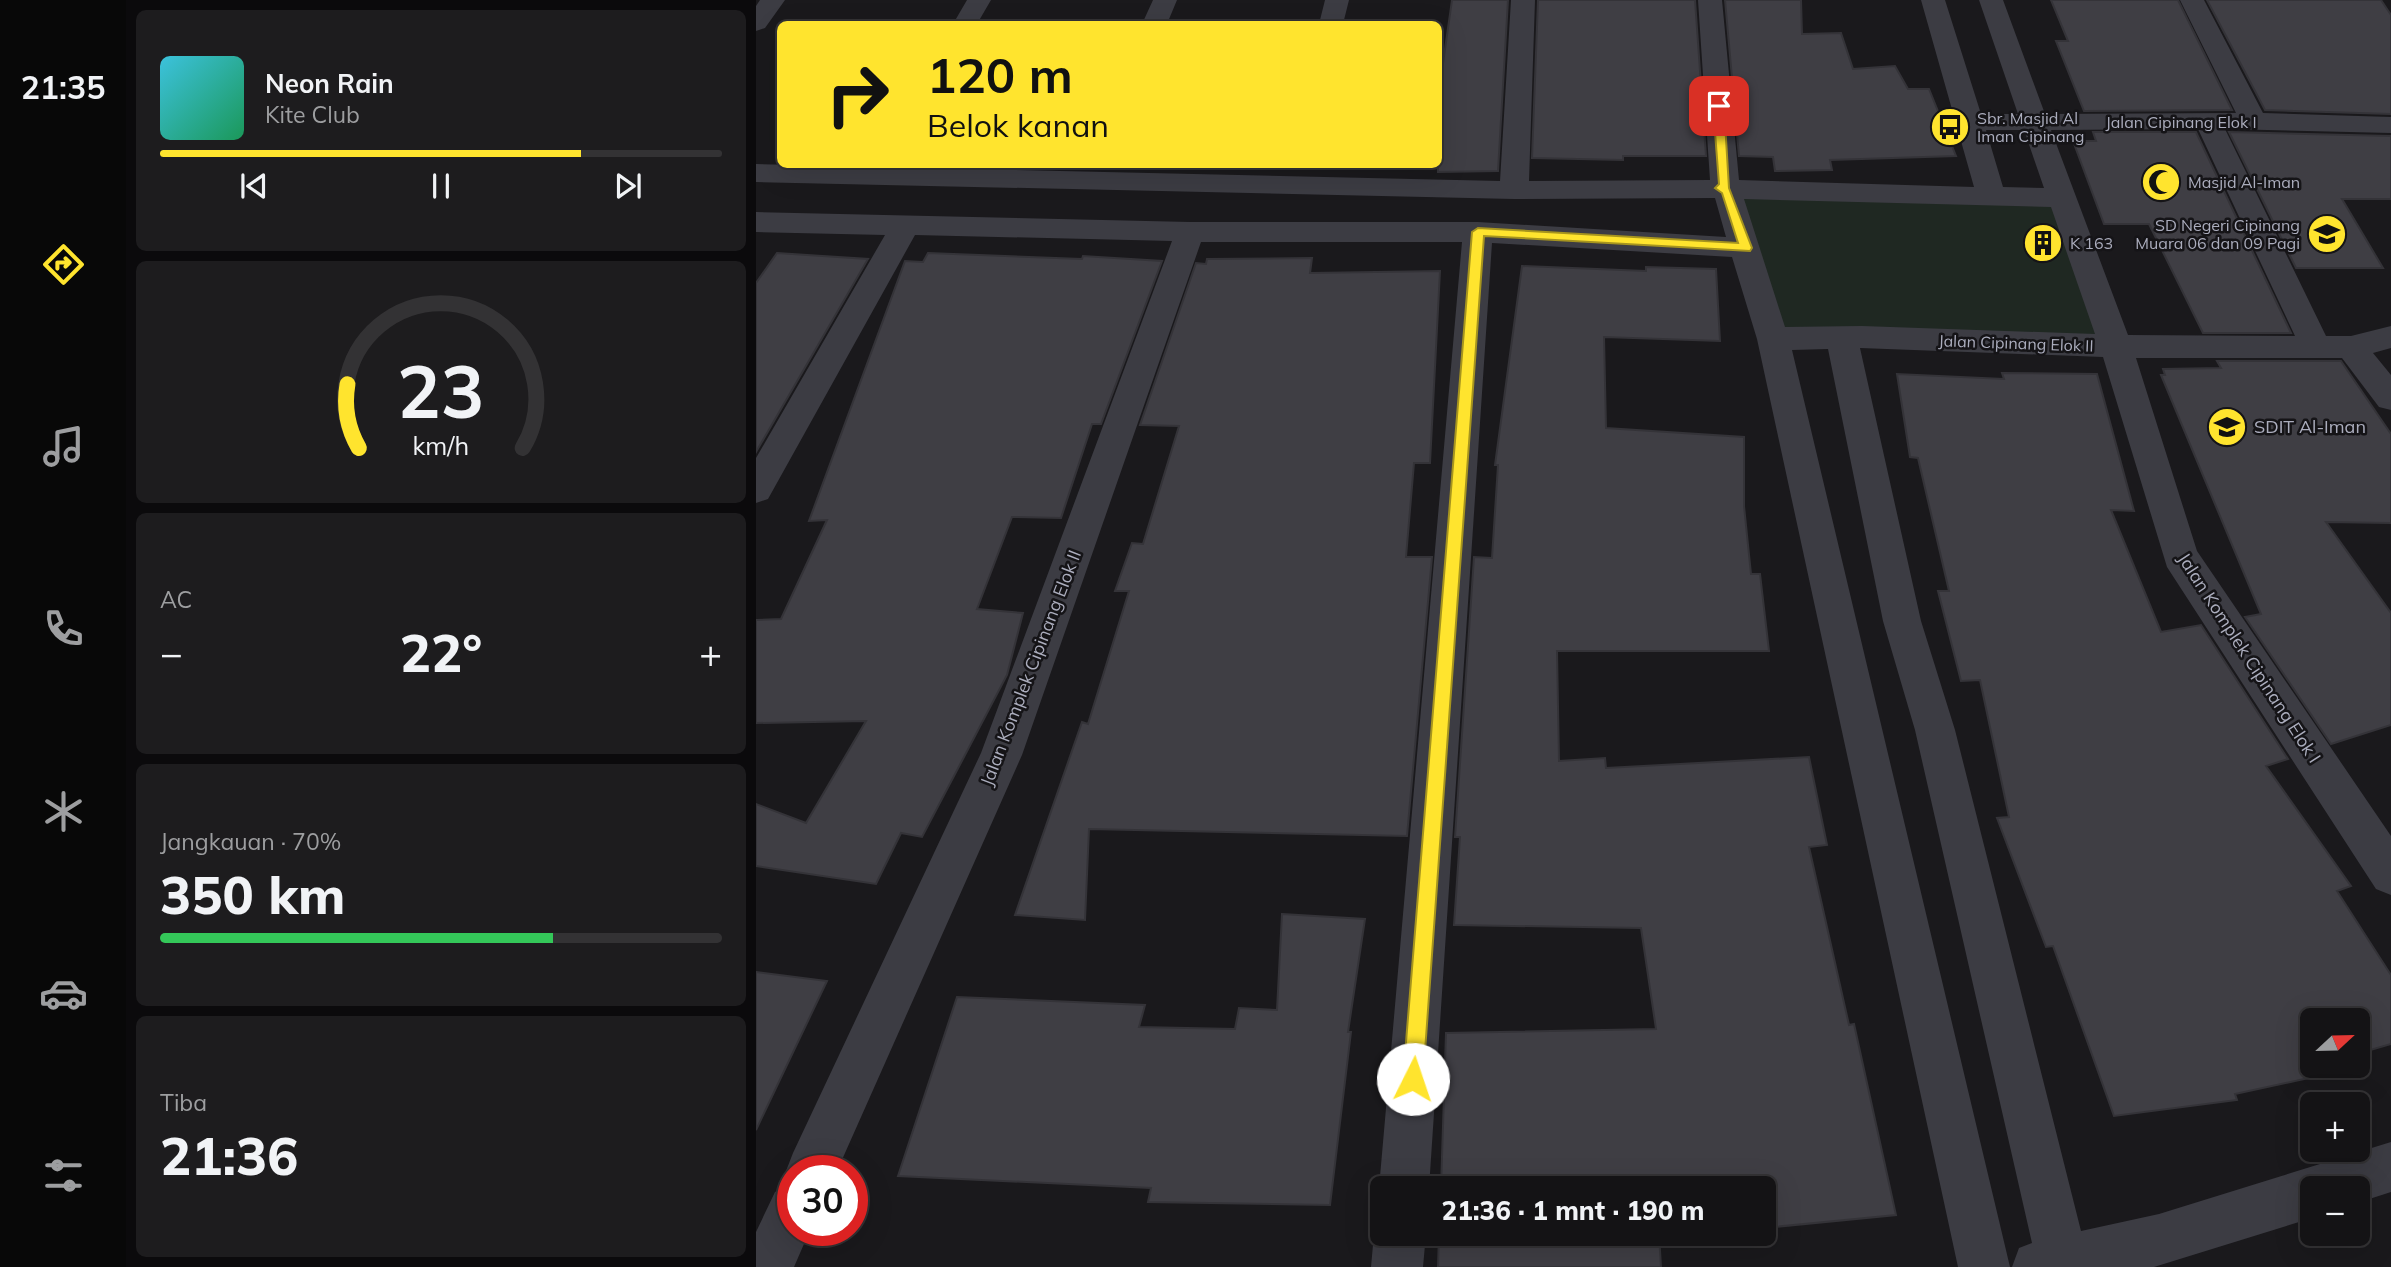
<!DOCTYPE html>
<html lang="id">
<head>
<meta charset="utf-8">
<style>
  :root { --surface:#141315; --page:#1d1c1e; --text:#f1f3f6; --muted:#9d9ea0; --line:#333234; --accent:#ffe42e }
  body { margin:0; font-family:Mulish,sans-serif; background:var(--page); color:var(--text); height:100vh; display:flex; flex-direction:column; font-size:26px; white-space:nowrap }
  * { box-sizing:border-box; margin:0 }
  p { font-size:23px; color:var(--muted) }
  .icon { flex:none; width:38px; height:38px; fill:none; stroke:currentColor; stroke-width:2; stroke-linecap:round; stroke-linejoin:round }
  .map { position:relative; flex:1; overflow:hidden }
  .drawer { display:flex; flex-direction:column; gap:10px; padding:10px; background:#0b0a0c; width:630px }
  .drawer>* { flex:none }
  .top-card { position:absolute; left:21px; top:21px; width:665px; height:147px; border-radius:10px; box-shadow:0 7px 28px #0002,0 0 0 2px var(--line); background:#ffe42e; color:#111; overflow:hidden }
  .needle { width:46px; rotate:68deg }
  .controls { position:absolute; left:1544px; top:1008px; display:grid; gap:14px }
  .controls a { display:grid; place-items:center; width:70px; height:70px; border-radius:10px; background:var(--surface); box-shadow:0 7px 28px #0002,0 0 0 2px var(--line); font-size:35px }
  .speed { position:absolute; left:21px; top:1155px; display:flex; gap:14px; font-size:35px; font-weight:700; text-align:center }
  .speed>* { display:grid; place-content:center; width:91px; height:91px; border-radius:50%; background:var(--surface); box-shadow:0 7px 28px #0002,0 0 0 2px var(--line); line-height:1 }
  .speed .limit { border:10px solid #d22; background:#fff; color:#111 }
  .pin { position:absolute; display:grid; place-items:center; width:60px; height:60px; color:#fff; margin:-30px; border-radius:14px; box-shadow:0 4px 10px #0006 }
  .me { position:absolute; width:77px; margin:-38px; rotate:4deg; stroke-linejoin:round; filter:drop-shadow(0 0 5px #0008) }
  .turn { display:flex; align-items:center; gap:24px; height:147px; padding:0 35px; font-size:32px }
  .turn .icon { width:91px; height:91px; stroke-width:2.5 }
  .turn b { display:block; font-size:49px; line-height:60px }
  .big { font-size:52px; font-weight:800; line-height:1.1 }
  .drawer .card { flex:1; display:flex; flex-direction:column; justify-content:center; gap:10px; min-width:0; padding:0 24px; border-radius:10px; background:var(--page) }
  .drawer .dial { align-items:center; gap:0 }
  .dial svg { height:182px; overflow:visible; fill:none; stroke:var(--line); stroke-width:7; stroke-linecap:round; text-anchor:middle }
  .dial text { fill:var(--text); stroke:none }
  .song { display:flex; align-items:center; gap:21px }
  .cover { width:84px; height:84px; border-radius:10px; background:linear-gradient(135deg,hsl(190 70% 55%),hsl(150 70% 35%)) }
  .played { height:7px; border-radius:4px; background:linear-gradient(90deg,var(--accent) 75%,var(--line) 75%) }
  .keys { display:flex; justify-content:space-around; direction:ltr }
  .heat { display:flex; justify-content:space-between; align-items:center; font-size:38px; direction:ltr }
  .charge { height:10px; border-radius:5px; background:linear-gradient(90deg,#34c759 70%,var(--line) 0) }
  .trip { position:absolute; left:614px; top:1176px; width:406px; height:70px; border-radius:10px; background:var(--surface); box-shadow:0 7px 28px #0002,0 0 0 2px var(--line); font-weight:800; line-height:70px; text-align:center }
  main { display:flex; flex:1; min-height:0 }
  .tab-bar { display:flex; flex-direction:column; width:126px; justify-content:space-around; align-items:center; background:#080808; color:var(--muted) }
  .tab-bar .icon { width:49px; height:49px }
  .tab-bar .on { color:var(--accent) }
  .tab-bar b { font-size:32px; color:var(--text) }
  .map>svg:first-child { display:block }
  .green { fill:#1f2822 }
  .building { fill:#3f3e44; stroke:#343338; stroke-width:2 }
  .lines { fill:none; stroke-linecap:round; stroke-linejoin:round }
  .minor { fill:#3c3c43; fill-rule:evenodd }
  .route { fill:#ffe42e; stroke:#a6941e; stroke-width:2 }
  .labels { text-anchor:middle; stroke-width:5; stroke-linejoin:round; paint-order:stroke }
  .far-poi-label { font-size:16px; fill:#abadbd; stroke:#151417; text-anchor:start }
  .far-street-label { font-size:16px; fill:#abadbd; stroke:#151417 }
  .poi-label { font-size:18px; fill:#abadbd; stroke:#151417; text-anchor:start }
  .street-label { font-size:18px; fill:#abadbd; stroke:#151417 }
</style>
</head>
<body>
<main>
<nav class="tab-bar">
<b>21:35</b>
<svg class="icon on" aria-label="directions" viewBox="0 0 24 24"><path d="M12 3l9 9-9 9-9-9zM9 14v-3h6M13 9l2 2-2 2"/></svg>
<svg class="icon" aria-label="music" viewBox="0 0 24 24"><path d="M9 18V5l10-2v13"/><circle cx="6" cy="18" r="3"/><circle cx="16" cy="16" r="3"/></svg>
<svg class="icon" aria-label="phone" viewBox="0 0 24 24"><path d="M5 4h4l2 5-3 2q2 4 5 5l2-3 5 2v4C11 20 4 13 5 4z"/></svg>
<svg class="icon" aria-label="climate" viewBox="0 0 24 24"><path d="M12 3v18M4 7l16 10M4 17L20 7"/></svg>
<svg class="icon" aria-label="car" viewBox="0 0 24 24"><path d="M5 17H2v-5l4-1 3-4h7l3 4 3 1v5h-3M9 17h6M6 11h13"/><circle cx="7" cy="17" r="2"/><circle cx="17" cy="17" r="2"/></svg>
<svg class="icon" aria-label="filters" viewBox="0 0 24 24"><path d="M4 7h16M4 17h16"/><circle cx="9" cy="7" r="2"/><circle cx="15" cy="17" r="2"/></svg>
</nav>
<section class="drawer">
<div class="card">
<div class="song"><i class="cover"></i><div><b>Neon Rain</b><p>Kite Club</p></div></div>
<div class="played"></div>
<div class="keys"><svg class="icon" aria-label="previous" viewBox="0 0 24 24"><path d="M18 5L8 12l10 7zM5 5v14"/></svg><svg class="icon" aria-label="pause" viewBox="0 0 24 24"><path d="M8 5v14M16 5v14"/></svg><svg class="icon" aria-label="next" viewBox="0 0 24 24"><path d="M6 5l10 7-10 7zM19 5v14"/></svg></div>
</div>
<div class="card dial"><svg viewBox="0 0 100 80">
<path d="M14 69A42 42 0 1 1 86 69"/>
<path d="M14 69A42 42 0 0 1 9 41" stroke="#ffe42e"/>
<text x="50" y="56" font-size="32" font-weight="700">23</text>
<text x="50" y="72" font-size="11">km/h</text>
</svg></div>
<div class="card"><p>AC</p>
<div class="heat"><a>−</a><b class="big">22°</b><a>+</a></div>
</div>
<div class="card"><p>Jangkauan · 70%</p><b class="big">350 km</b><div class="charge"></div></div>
<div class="card"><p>Tiba</p><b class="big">21:36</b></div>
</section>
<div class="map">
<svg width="1635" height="1267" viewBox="0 0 1635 1267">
  <rect width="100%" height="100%" fill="#1a191c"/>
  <!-- green -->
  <path class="green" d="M982 195 1298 201 1353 346 1015 335Z"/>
  <!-- building -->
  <path class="building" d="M696 0H752L742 171 682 172V98Z
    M782 0H939L950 156H867V160L776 158Z
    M969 0H1045L1046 34 1085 33 1097 69 1139 66 1152 89H1173L1200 156 1074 160 1076 170 1019 171 1017 157 983 156Z
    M1295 0H1422L1476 110 1328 111 1300 41H1312Z
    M1451 0H1625L1635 15V114L1509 110Z
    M1337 132H1440L1535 333H1447L1393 224H1348L1317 141H1340Z
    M1473 132 1635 136V199H1586L1627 268H1540Z
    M21 253 112 259 0 452V283Z
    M172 253 326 259 327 256 406 261 345 424H336L305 518 256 517 221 609 267 613 251 675 166 837 145 833 120 884 0 866V804L50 823 110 721 0 723V620L25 619 71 520 53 521 149 261 167 262Z
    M556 258 554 273 684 271 674 463H658L650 557H676L651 836 333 829 329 920 259 915 326 722 332 724 373 591H359L376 543 387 544 423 426 384 425 440 263 450 264 451 259Z
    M766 266 890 271V267L960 269 964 341 848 337 850 428 988 437V506L995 574H1004L1013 651H801L803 761 849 758 850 768 1053 757 1071 845 1053 847 1093 1025 1098 1024 1140 1215 1008 1228V1188H685L690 1033 900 1029 885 928 698 925 704 837H699L718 557 736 558 742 465H739Z
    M1461 361H1585L1635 434V523L1570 522 1635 613V725L1575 744 1489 617 1505 614 1405 375H1409L1407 369 1465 368Z
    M1246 373 1341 374 1378 511 1355 510 1405 632 1445 625 1532 759 1510 766 1595 886 1581 891 1635 975V1044L1601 1054V1020H1556V1066L1599 1068 1479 1094 1481 1100 1358 1116 1297 946 1290 947 1241 818 1253 817 1224 680 1205 681 1182 591H1193L1162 458 1154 457 1141 374 1248 379Z
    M526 914 609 919 592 1032H595L574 1205 392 1202 395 1188 142 1176 201 997 389 1005 383 1027 479 1029 483 1008 521 1010Z
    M0 972 71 981 0 1130Z
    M683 1234H903L905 1267H682Z"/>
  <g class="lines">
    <!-- minor -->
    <path class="minor" d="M4 0H29L9 28 0 31V6Z
      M211 0H235L221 24H197Z
      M397 0H421L411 24H386Z
      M569 0H593L587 24H563Z
      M755 0H779L773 181 954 180 942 0H966L983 180 1218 187 1165 0H1189L1225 114H1262L1223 0H1247L1289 114 1480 113 1424 0H1448L1507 113 1635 117V133L1469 129 1570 336H1595L1635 326V348L1617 353 1635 375V410L1623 407 1586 358H1380L1441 551 1635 836V895L1620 889 1411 567 1347 357 1104 348 1165 621 1199 730 1325 1231 1403 1214 1635 1142V1192L1601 1203V1188H1556V1218L1398 1267H1256L1263 1248 1276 1243 1159 730 1127 621 1072 349 1036 350 1254 1267H1202L1001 339 976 257 736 243 673 1188H626V1197L623 1188 706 242H445L266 755 81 1171H37V1230H54L38 1267H0V1232L19 1192 36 1185 30 1171 37 1153 225 753 416 241 159 235 12 499 0 503V458L129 235 0 232V212L434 222H722L970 237 959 198 758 199 0 182V164L744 181ZM1442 129 1539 336 1372 335 1295 130ZM1230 130H1268L1288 188 1247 187ZM988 199 1295 207 1339 334 1106 326 1029 327Z
      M626 1216V1234H670L667 1267H615L618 1234Z"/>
  </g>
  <!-- route -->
  <path class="route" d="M963 102 968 106 973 188 996 248 994 251 728 236 667 1079 664 1086 657 1089 650 1086 647 1079 716 232 722 228 982 243 966 193 959 188 963 184 957 106Z"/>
  <!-- icons -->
  <defs>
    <g id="bus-disc" transform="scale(2.0125)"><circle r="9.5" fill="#ffe42e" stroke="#151417"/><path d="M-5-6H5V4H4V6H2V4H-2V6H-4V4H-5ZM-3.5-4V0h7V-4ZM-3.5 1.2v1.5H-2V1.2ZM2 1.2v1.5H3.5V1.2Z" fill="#111"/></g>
    <g id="mosque-disc" transform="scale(2.0125)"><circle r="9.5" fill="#ffe42e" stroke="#151417"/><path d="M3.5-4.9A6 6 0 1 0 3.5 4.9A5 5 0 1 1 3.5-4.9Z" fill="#111"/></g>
    <g id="school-disc" transform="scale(2.0125)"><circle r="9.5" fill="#ffe42e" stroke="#151417"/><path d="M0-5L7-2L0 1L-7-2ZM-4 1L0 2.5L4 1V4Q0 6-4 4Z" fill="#111"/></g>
    <g id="building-disc" transform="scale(2.0125)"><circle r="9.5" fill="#ffe42e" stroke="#151417"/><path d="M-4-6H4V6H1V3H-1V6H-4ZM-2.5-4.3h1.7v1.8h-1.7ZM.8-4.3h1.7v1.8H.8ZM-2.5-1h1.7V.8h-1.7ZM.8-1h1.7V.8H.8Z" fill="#111"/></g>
  </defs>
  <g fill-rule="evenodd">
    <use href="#bus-disc" x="1194" y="127"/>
    <use href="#mosque-disc" x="1405" y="182"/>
    <use href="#school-disc" x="1571" y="234"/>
    <use href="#building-disc" x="1287" y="243"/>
    <use href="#school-disc" x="1471" y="427"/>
  </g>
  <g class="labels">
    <!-- far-poi labels -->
    <g class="far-poi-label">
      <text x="1221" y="124">Sbr. Masjid Al<tspan x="1221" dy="18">Iman Cipinang</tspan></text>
      <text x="1432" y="188">Masjid Al-Iman</text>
      <text x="1544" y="231" text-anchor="end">SD Negeri Cipinang<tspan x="1544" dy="18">Muara 06 dan 09 Pagi</tspan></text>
      <text x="1314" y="249">K 163</text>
    </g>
    <!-- far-street labels -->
    <g class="far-street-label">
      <text x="1425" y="128">Jalan Cipinang Elok I</text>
      <text transform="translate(1260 343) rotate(2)" y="6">Jalan Cipinang Elok II</text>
    </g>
    <!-- poi labels -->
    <g class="poi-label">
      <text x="1498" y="433">SDIT Al-Iman</text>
    </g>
    <!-- street labels -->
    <g class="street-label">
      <text transform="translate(1493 658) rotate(57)" y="6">Jalan Komplek Cipinang Elok I</text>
      <text transform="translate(275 668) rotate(-69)" y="6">Jalan Komplek Cipinang Elok II</text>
    </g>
  </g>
</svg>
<div class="controls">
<a><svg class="needle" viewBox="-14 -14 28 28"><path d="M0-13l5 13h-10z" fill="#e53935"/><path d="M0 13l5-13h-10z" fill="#9d9ea0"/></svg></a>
<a>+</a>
<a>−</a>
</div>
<div class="speed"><div class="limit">30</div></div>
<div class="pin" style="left:963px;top:106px;background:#d93025"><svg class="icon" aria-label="arrive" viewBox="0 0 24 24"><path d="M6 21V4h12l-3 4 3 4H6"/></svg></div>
<svg class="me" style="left:657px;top:1079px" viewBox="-20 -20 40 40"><circle r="19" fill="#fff"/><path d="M0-13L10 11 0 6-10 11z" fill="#ffe42e"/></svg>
<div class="trip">21:36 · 1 mnt · 190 m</div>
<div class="top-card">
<div class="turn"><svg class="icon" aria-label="right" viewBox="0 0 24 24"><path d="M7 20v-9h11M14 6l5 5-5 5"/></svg><div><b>120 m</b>Belok kanan</div></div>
</div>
</div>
</main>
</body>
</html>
